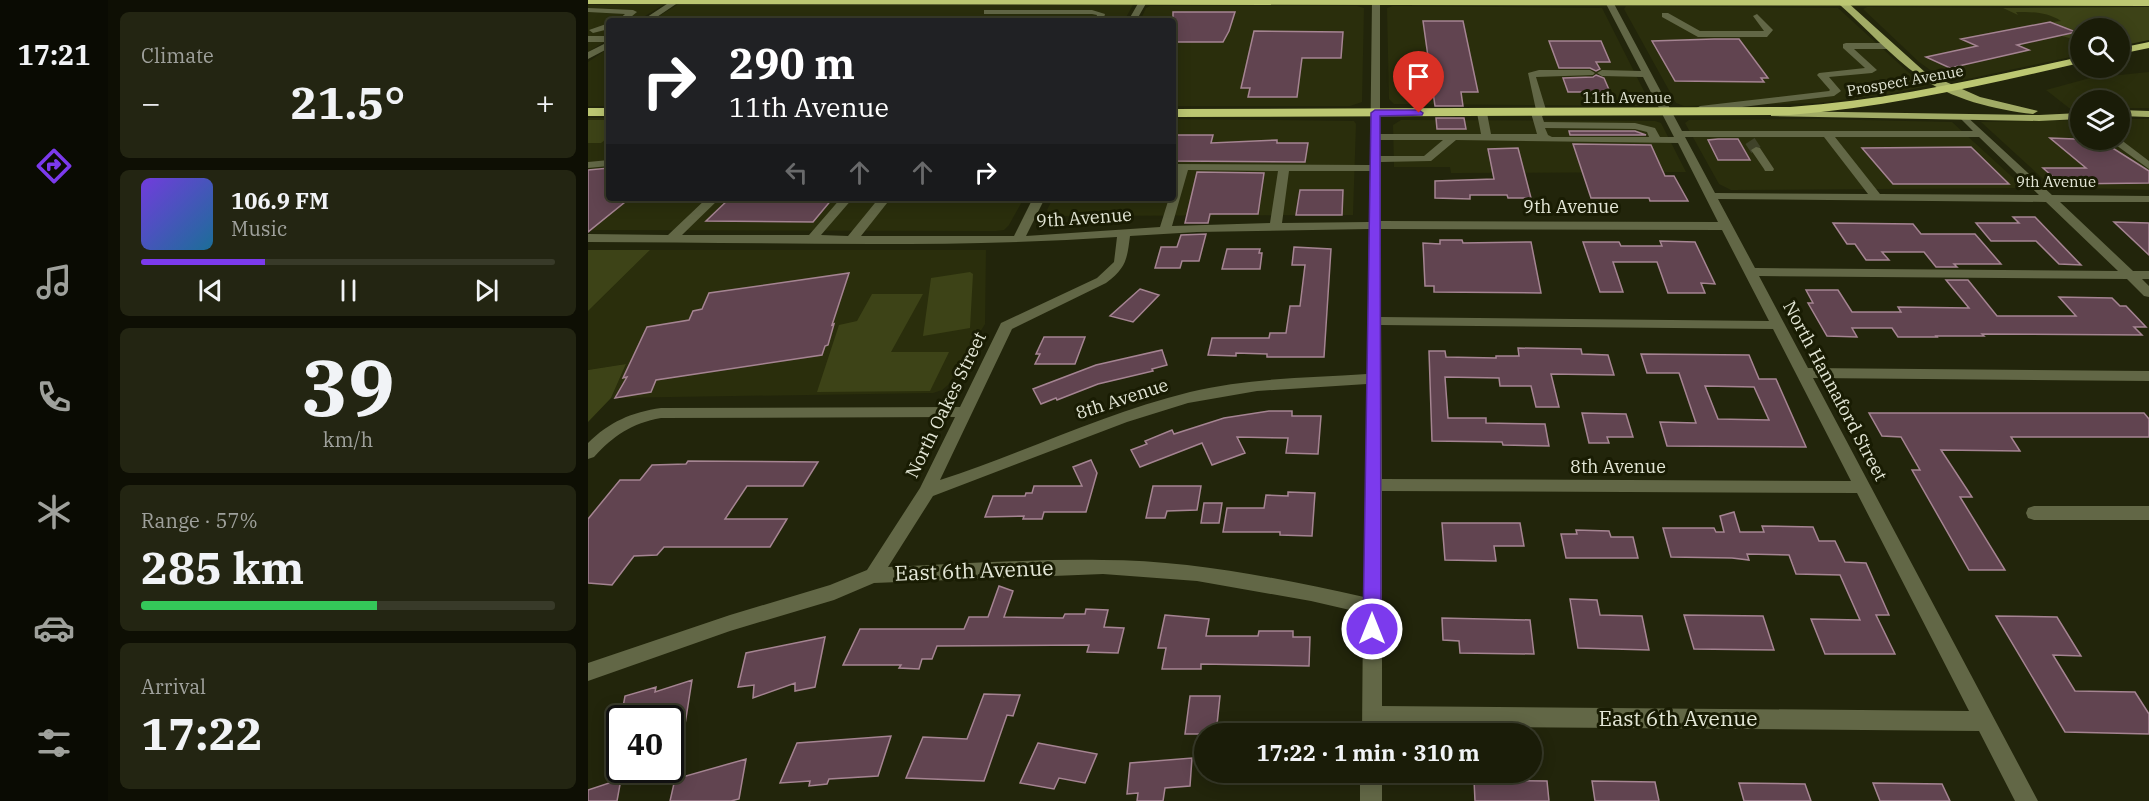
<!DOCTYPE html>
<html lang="en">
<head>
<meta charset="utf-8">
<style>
  :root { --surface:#1a1c08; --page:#232512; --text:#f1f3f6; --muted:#9fa19c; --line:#383a29; --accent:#7c3aed }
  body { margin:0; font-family:"IBM Plex Serif",serif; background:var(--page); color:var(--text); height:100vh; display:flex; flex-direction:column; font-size:22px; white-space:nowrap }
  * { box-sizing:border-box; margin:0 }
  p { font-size:20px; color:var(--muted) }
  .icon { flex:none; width:33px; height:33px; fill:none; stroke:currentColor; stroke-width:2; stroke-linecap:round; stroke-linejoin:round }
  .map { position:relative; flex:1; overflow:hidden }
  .panel { display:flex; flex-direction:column; gap:12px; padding:12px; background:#0e0f04; width:480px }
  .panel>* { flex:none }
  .banner { position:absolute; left:18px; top:18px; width:570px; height:183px; border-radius:6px; box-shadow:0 3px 15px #0003,0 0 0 2px var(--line); background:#202124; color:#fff; overflow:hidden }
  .fabs { position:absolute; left:1482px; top:18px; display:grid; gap:12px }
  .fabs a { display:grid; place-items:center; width:60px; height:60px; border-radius:50%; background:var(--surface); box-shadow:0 3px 15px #0003,0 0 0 2px var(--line); font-size:30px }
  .speed { position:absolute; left:18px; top:705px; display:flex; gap:12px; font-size:30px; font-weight:700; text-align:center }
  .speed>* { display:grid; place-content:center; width:78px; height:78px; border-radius:50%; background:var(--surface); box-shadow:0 3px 15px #0003,0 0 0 2px var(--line); line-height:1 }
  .speed .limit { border:3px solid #111; border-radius:9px; background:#fff; color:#111 }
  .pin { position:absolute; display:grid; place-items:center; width:51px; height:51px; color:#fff; margin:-62px -26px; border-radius:50% 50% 50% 0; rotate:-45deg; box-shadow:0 0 6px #0007 }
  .pin .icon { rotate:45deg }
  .me { position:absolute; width:66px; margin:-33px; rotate:0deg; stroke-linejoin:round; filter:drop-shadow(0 0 4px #0008) }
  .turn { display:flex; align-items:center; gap:21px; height:126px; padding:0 24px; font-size:27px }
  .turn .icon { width:78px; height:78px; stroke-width:2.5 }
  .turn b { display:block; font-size:42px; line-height:51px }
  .lanes { display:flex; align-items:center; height:57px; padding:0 24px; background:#0003; justify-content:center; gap:30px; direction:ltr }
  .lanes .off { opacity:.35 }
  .big { font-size:45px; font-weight:700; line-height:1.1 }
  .panel .card { flex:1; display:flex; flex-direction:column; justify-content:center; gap:9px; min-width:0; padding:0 21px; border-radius:9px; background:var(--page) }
  .panel .dial { align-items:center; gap:0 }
  .dial b { font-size:78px; line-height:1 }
  .song { display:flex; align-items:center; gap:18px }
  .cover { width:72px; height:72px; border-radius:9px; background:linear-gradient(135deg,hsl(260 70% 55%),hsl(200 70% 35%)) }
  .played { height:6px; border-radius:3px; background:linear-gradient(90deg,var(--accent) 30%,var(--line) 30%) }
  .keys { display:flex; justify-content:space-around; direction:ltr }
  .heat { display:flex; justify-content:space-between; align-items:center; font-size:33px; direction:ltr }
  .charge { height:9px; border-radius:4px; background:linear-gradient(90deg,#34c759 57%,var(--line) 0) }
  .trip { position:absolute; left:606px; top:723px; width:348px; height:60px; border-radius:30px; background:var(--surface); box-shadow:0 3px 15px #0003,0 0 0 2px var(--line); font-weight:700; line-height:60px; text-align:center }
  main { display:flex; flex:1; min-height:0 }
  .dock { display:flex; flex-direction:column; width:108px; justify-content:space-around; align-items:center; background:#0a0b03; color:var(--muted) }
  .dock .icon { width:42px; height:42px }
  .dock .selected { color:var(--accent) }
  .dock b { font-size:27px; color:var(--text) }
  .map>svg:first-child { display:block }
  .built { fill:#2a2e0c }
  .green { fill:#3d4317 }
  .building { fill:#614450; stroke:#a58492; stroke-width:1.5; fill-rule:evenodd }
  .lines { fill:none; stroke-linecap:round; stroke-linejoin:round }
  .minor-tunnel { stroke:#3f4229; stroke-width:11; stroke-dasharray:11 6; stroke-linecap:butt }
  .minor { fill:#626746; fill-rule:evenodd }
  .major { fill:#a2ac66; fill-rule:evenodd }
  .highway { fill:#bcc772; fill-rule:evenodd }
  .route { fill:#7c3aed; stroke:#51269a; stroke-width:1.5 }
  .labels { text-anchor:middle; stroke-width:6; stroke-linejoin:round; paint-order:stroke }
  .far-street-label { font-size:15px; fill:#e3e6d6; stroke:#191c03 }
  .street-label { font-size:18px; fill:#e3e6d6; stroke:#191c03 }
  .near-street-label { font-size:21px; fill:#e3e6d6; stroke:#191c03 }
</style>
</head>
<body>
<main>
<nav class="dock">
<b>17:21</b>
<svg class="icon selected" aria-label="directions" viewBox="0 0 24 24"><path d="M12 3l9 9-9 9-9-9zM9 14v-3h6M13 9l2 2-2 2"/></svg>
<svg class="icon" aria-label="music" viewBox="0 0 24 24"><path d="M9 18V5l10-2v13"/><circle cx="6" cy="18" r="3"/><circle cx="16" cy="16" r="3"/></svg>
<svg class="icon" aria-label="phone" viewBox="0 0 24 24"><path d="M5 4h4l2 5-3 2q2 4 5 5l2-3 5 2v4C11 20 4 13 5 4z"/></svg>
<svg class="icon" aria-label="climate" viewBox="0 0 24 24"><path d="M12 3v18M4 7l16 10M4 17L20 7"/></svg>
<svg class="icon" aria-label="car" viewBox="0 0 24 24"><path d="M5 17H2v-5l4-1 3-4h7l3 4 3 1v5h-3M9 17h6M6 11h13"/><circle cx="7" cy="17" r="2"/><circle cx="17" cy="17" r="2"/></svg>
<svg class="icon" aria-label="filters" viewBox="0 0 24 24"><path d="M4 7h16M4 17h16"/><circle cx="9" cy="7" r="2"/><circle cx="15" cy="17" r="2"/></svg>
</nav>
<section class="panel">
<div class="card"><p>Climate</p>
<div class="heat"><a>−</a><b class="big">21.5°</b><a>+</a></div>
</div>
<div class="card">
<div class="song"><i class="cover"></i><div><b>106.9 FM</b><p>Music</p></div></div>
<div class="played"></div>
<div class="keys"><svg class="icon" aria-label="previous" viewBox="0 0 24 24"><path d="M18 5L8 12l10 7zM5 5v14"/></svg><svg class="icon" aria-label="pause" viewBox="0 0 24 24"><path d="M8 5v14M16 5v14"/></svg><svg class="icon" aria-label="next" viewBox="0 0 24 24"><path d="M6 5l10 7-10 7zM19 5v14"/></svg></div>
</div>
<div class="card dial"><b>39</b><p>km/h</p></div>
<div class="card"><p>Range · 57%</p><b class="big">285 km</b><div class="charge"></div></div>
<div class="card"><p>Arrival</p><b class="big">17:22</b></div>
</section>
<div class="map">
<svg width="1561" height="801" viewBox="0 0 1561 801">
  <rect width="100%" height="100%" fill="#22250b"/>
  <!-- built -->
  <path class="built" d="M0 5H75L49 21H21V39L0 52Z
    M89 5H545L536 21H63Z
    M562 6H769L776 8 774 102 762 106H585V21H552L558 8Z
    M805 6 1014 8 1062 103 1058 106 806 104 801 99 799 8Z
    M1038 6 1250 8 1320 72 1340 86 1301 94 1230 103 1096 106 1088 103 1036 9Z
    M1279 7 1453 8 1493 28 1492 55 1375 80 1355 79 1331 62 1275 9Z
    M21 48V106H0V62Z
    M1561 72V108H1532V100H1492V108H1481L1458 90 1502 78Z
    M0 118H21V198H436L421 225 416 230 408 231 0 230Z
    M585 119 766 121 768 124 765 215 466 216 461 213 459 210 465 198H585Z
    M1229 119 1364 122 1433 185 1434 188 1143 190 1131 184 1097 123 1101 120Z
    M1532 119H1561V190L1464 187 1393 122 1492 120V140H1532Z
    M813 120 1067 121 1073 123 1098 172 863 173 862 167H806L805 125Z
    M62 250H398L397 324 360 385 354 390 345 393 23 398 38 364 0 370V311Z"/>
  <!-- green -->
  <path class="green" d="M1561 7V40L1532 46V28H1492V41L1474 36 1489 32 1465 22 1473 21C1459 12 1444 12 1428 12L1430 15 1415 8Z
    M0 120H21V137L13 143H0Z
    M0 250H62L0 311Z
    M382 272 385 274 382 328 335 336 343 278Z
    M284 294H335L303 352H361L342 391 229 392 251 325 269 321Z
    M38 364 23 398 0 422V370Z"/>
  <!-- building -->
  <path class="building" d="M585 12H647L641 31 635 42H585Z
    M835 21H875L890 92H873L875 106H847Z
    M1462 22 1488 32 1429 45 1441 50 1362 68 1338 57 1389 46 1373 39Z
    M666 31 755 32 753 58H714L709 97H660L662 88H653Z
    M1126 39H1151L1180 78H1173L1176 82 1087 81 1064 41Z
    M961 41H1013L1022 62H1008L1012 69 1008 71 1002 68H971Z
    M1008 75 1016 78 1022 92H980L975 78 1005 77Z
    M848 118H876L878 129H849Z
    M981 131H1047L1058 135H982Z
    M585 135H625L623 143 689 140V143H720L717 162 585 161Z
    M1462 138 1512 140 1561 171V183L1473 184 1455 168H1498Z
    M1130 139H1150L1162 160H1130L1120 140Z
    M985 144 1063 145 1077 176H1086L1100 201H1062L1061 198H1003Z
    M1383 147 1421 184H1305L1274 148Z
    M930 148 943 198H920L919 195H882V199L847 198V181L906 179 900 149Z
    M21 168V198H42L0 232V170Z
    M609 172 676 173 670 214H622L620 223H597Z
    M712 190H755L754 215H708Z
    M142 198H245L225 222 118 221Z
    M1425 217H1447L1493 265 1471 264 1448 241H1403L1388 223H1431Z
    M1526 222 1561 223V255Z
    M1245 223 1325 224 1333 234H1387L1413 264H1366L1369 267H1348L1336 252H1294L1301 260H1278L1267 244H1259Z
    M618 234 611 261H594L592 268H567L573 247H589L593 235Z
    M852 240H874L875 243 943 242 953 293 846 292V286H837L835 243 852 244Z
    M1072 241 1107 242 1127 284 1113 283 1117 293H1080L1069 262H1025L1035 292H1012L995 242H1031L1033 246H1074Z
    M706 247 743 249 736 357H679V354L648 353V356L620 355 624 338H681L682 333H698L702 306H712L717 265H704Z
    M639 249H672L671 253H674L672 269H634Z
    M261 273 244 325 246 324 240 345 237 346 234 355 68 380 63 392 27 398 39 377 35 378 59 327 101 320 105 311 114 309 121 293Z
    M1358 280H1380L1409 316H1488L1471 297 1524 298 1532 306H1538L1558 327H1546L1554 335 1394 334 1396 336H1348L1349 337H1310L1304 328H1264L1269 337 1239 336 1220 303H1225L1218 290H1250L1264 312H1313L1310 307 1381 308Z
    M552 289 571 295 545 322 522 316Z
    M456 337H497L487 364H447L452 354H448Z
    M930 348 993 349 994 354 1020 355 1026 375 963 374 971 407H948L943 386H912L911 378 857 377 860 418H898V423L957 424 961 446 915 445 914 442 844 441 841 351H857L858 357 908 358V356H931Z
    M574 350 579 365 564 369 565 371 510 384 469 400 468 398 453 404 445 389 508 365Z
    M1053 354 1161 355 1171 379H1188L1218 447 1079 446 1072 422 1108 423 1091 373H1059ZM1117 386 1166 387 1181 420 1130 419Z
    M681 411H704V416H733L730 454 698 453 700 438 649 437 657 453 624 465 614 443 552 467 543 450 559 444 557 441 584 430 586 434 636 418Z
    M994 413 1038 414 1045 437H1019L1021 443H1001Z
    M1281 413H1556L1561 419V437H1423L1432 451 1353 450 1384 497H1372L1417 570H1381L1324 470H1332L1313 437 1294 436Z
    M503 460 509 473 498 512H456L454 519H435L436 516 397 517 405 496H437L438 493H444L446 486H494L485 467Z
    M100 461 230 462 215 486H159L137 519H199L182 547H76L69 555 46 556 24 585 0 583V519L32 480H52L64 465 98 464Z
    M565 486H613L609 510 579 511 577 518H558Z
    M700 492 727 493 724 536 692 535V532H635L639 508H676L678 495 700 496Z
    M616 503H634L631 523H613Z
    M1146 512 1152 532H1176L1174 526 1225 527 1231 541H1247L1257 562 1278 563 1301 615H1288L1307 654H1237L1223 619 1272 620 1252 575 1208 574 1201 555 1159 554 1161 560 1144 558 1083 557 1075 528H1126L1128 532H1136L1132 516Z
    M854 523H932L936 546H906L908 561 857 560Z
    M988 530 1021 531 1023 537H1045L1050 558H978L973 534H989Z
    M411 586 425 591 416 617 475 618 477 614H497L498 609 520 610 516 627 536 628 530 653 499 652 501 645 349 646 344 659H334L331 669 311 668 313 665H255L272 629H376L381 617H400Z
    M982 599 1009 600 1012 615 1054 616 1061 650 990 648Z
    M577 615 621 619 618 636H670L671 631H705V637H722L721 666 613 664V669H574L578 648H570Z
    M1096 615 1175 616 1186 650 1106 649Z
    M1408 616 1469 617 1493 656 1465 655 1487 691 1547 692 1561 714V734L1477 732Z
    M854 618 942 620 946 654 872 653 871 641 855 640Z
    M237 637 227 687 207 691V683L165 698 166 685 150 687 158 653Z
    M104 680 92 756H82V718H33L37 696 68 687 67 692Z
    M396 694 432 695 425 716 419 715 396 781 318 778 335 737 379 739Z
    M602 696H632L628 734H597Z
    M303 736 290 776 241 779 239 784 221 786 222 781 192 783 209 743Z
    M450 743 509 754 497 783 471 778 466 789 432 783Z
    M604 758 602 786 577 788 575 801H549L550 793 539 794 542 763Z
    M158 759 151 799 143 801H82L87 779Z
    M33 779 29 801H0V790Z
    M886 780 959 781 961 801H887Z
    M1004 781 1067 782 1071 801H1007Z
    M1151 783 1217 784 1223 801H1156Z
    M1285 783 1354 784 1362 801H1292Z"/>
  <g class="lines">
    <!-- minor-tunnel -->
    <path class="minor-tunnel" d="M1162 141 1168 150"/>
    <!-- minor -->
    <path class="minor" d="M85 0H94L63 21H53Z
      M552 0H560L548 21H540Z
      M784 0H792V134H893L889 113 894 110 899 113 903 134H949L943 113 948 110 940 73 951 70H1002L1007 73 1005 75 948 77 959 113 954 116 956 122 1047 123 1067 128 1072 137H1086L1055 77 1014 76 1009 73 1014 70 1053 71 1016 0H1024L1094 131H1385L1371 117 1376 114 1464 195 1561 196V202H1472L1545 271H1561V279H1554L1561 286V297L1556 296 1539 279 1171 276 1220 368 1561 371V381L1225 378 1450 801H1427L1391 731 794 726V734H774L775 613 723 601 609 581 515 574 286 583 246 600 142 631 0 681V663L142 615 242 585 279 570 332 488 367 417 73 418C44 423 25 436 6 457L0 459V443C21 422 44 412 73 408L372 407 413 323 509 278 526 262 529 237C353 249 176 242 0 242V234L80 235 119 198H132L94 235H221L253 198H265L233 235 260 236 291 198H303L273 236H426L445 198H457L438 236 572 227 581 198H585V185L590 170H585V164L782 165ZM957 128 1047 129 1059 132 1061 137H964L960 135ZM1097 137H1236L1280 194 1127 193ZM1247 137H1391L1451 195 1292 194ZM792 140H855L836 156H792ZM868 140 1090 143 1130 222 793 221V162L843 161ZM600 170 690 171 682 223 584 226ZM701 171H782L781 222 694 223ZM1130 199 1458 202 1530 271 1167 268ZM781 229 779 374C719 378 660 378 602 392 516 413 436 453 352 480L424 329 518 283C538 268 539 260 542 236L609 232ZM793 229 1134 230 1181 321 793 317ZM793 325 1185 329 1263 481 794 479ZM779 384 776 597C690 578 602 560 514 560 443 559 371 564 300 567L345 496 539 422 600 403 669 391ZM794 491 1269 493 1381 711 794 706Z
      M0 8 45 10 49 12 38 21H29L37 14 0 12Z
      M399 10H504L517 14 515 21H507L509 15 504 14H396V10Z
      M1074 13H1080L1112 31H1176L1165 16 1169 14 1185 30 1179 37H1110L1074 17Z
      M21 23V29L5 33 1 30Z
      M0 36H21V48L0 59V52L20 42H0Z
      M1258 43H1303L1307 46 1303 49H1266L1289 70 1284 73 1241 77 1253 91 1246 96 1112 112 1107 109 1112 106 1241 91 1242 90 1229 75 1231 73 1277 68 1255 48V44Z
      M1532 139 1561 161V169L1521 140Z
      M1168 147 1172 148 1186 169 1185 171H1177L1176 169 1163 150Z
      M21 160V166L0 168V162Z
      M1446 506H1561V520H1446L1440 518 1438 513 1440 508Z
      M772 772H794V801H772Z"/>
    <!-- major -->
    <path class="major" d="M1252 1H1258L1338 73 1392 97 1450 111 1445 114C1408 110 1362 99 1331 76 1303 56 1278 28 1252 5Z
      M1532 110 1561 111V117L1532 116Z
      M1187 111 1451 115 1492 113V119L1451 121 1183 116V112Z"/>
    <!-- highway -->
    <path class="highway" d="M0 0H1561V6L0 4Z
      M1561 42V48L1532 54V48Z
      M1492 57V63C1396 85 1301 107 1202 115L585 117V109L1202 107C1301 100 1395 78 1492 57Z
      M0 108H21V116H0Z"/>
  </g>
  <!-- route -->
  <path class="route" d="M831 110 835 113 834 115 792 116 793 629 790 635 784 637 778 635 775 629 783 113 787 110Z"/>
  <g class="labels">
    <!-- far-street labels -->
    <g class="far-street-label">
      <text transform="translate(1317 81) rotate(-10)" y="5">Prospect Avenue</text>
      <text x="1039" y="103">11th Avenue</text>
      <text x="1468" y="187">9th Avenue</text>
    </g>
    <!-- street labels -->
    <g class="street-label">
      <text x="983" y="213">9th Avenue</text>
      <text transform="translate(496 218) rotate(-4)" y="6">9th Avenue</text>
      <text transform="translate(1247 391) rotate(62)" y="6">North Hannaford Street</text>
      <text transform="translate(534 399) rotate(-18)" y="6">8th Avenue</text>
      <text transform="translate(358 405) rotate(-64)" y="6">North Oakes Street</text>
      <text x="1030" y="473">8th Avenue</text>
    </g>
    <!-- near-street labels -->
    <g class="near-street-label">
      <text transform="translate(386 571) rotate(-2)" y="7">East 6th Avenue</text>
      <text x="1090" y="726">East 6th Avenue</text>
    </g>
  </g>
</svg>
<div class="fabs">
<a><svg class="icon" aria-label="search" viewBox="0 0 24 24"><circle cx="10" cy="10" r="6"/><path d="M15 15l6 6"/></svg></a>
<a><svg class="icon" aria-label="layers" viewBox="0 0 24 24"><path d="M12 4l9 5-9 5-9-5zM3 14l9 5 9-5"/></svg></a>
</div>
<div class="speed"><div class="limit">40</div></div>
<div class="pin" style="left:831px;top:113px;background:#d93025"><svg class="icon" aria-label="arrive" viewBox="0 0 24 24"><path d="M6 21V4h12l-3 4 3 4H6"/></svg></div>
<svg class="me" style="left:784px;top:629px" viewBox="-20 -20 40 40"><circle r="17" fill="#7c3aed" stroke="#fff" stroke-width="3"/><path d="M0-11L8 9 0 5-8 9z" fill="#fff"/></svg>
<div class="trip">17:22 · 1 min · 310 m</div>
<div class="banner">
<div class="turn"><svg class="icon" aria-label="right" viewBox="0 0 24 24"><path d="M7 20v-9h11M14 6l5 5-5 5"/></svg><div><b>290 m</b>11th Avenue</div></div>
<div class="lanes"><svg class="icon off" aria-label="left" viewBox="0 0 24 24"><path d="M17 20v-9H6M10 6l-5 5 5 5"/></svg><svg class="icon off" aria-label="ahead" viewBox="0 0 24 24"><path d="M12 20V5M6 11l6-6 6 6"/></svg><svg class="icon off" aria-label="ahead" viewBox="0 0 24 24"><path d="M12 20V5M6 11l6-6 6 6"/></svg><svg class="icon" aria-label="right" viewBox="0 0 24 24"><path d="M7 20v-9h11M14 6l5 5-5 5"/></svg></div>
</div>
</div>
</main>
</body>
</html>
